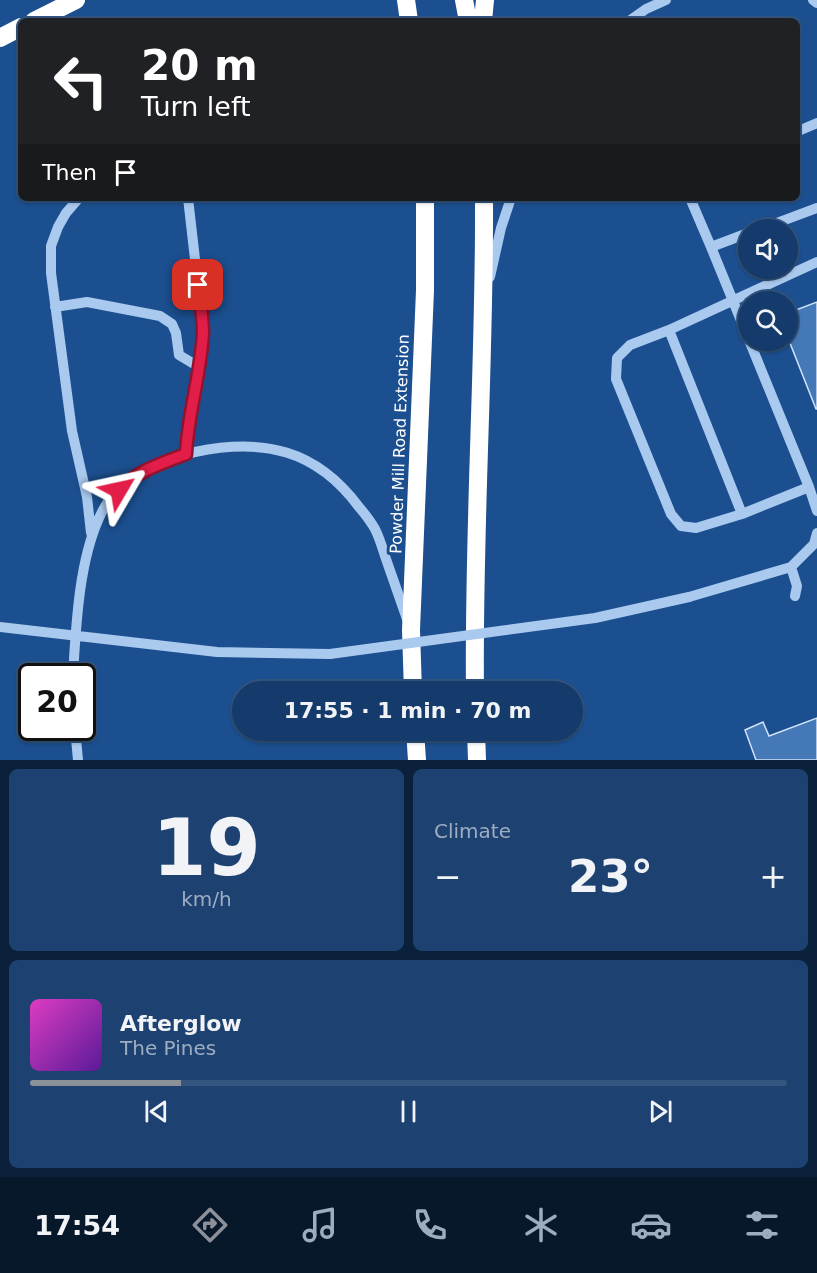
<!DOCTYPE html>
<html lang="en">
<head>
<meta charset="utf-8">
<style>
  :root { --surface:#143b6b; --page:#1d4271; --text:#f1f3f6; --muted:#9dadc1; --line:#33557e; --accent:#8c9099 }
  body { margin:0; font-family:"DejaVu Sans",sans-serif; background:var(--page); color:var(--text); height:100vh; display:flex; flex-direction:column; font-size:22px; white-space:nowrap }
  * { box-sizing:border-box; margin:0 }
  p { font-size:20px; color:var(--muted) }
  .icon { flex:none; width:33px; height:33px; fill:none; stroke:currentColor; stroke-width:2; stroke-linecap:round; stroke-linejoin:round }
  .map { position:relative; height:760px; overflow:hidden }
  .details { display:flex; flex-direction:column; gap:9px; padding:9px; background:#0b203b; flex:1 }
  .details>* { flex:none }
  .banner { position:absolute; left:18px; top:18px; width:782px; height:183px; border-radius:9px; box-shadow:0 2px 4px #0004,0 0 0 2px var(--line); background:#202124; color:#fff; overflow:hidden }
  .controls { position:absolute; left:738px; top:219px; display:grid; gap:12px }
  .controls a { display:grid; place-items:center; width:60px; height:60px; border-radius:50%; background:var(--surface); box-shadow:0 2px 4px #0004,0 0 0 2px var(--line); font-size:30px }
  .speed { position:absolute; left:18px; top:663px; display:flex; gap:12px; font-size:30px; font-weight:700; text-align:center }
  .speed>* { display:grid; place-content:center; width:78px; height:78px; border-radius:50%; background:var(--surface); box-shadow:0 2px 4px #0004,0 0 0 2px var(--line); line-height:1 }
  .speed .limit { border:3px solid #111; border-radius:9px; background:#fff; color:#111 }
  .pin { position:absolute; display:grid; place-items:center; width:51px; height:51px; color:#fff; margin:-26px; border-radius:12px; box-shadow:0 3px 9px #0006 }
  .me { position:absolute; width:66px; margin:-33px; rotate:54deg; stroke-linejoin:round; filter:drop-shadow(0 0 4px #0008) }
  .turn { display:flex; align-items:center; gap:21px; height:126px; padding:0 24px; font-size:27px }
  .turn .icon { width:78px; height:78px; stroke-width:2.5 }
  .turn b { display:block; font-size:42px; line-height:51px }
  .then { display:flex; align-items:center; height:57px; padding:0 24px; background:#0003; gap:12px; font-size:22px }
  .big { font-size:45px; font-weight:700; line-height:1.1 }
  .details .widget { flex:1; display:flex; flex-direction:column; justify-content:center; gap:9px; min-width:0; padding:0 21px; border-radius:9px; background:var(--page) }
  .details .dial { align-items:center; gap:0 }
  .dial b { font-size:78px; line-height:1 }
  .song { display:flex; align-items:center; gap:18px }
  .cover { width:72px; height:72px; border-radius:9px; background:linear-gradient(135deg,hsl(310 70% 55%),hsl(270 70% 35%)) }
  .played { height:6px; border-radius:3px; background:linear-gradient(90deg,var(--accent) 20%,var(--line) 20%) }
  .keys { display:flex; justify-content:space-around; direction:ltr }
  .heat { display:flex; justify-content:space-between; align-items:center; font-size:33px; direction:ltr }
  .details .tiles { flex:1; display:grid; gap:9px; grid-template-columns:1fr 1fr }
  .widget:last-child { grid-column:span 2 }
  .trip { position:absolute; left:232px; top:681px; width:351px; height:60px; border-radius:30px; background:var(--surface); box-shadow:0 2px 4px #0004,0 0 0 2px var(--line); font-weight:700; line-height:60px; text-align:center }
  .tabs { display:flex; height:96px; justify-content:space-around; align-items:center; background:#08182b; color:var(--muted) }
  .tabs .icon { width:42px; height:42px }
  .tabs .active { color:var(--accent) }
  .tabs b { font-size:27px; color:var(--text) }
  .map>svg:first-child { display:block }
  .building { fill:#4478b7; stroke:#cfe3fa; stroke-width:1.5 }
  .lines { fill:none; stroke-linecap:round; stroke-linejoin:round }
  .minor { stroke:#a9c9ee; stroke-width:10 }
  .highway { stroke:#fff; stroke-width:18 }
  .minor-bridge { stroke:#a9c9ee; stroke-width:10 }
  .route-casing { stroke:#92132f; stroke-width:15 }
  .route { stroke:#e11d48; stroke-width:10 }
  .labels { text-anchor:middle; stroke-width:6; stroke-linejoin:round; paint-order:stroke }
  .street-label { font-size:16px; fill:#fff; stroke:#1b4f8f }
</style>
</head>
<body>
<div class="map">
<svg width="817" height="760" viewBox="0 0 817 760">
  <rect width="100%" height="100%" fill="#1b4f8f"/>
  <!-- building -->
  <path class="building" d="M817 302V409H816L788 338V313Z
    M817 718V760H756L745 730 763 722 769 736Z"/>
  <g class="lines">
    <!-- minor -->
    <path class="minor" d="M813 0 817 3
      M629 21 646 9 666 0
      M796 132 817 123
      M79 198 66 213 58 227 51 246V273L72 431 87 497 91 533
      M690 198 711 247 748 233
      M758 230 817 208
      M711 247 809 487 742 514 696 528 681 526 671 514 616 379 617 358 630 345 669 330 817 262
      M490 277 501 228 511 198
      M55 307 87 302 160 316 172 324 176 333 179 355 199 367
      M669 330 742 514
      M186 454 187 425 201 356 203 329 188 198
      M809 487 817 511
      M791 567 797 586 795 596
      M689 597 791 567 814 544 817 533
      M0 627 217 652 330 654
      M73 676C76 625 79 544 109 500 127 474 165 458 195 452 263 438 316 449 359 507 365 514 371 522 375 529 380 539 383 550 386 559 393 579 400 599 407 619
      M75 728 78 760"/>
    <!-- highway -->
    <path class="highway" d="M406 0 409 21
      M464 0 468 21
      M34 21 76 0
      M483 21 485 0
      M0 38 21 27
      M413 692 411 630 425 290V198
      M475 692C473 527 485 363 484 198
      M415 730 417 760
      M476 730 477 760"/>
    <!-- minor-bridge -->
    <path class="minor-bridge" d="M330 654 595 618 689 597"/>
  </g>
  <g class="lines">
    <!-- route casing -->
    <g class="route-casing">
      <path id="route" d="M119 490C137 471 162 463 186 454 188 412 201 374 203 332 203 317 200 300 198 285"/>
    </g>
    <!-- route -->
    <use href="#route" class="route"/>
  </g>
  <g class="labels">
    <!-- street labels -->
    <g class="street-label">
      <text transform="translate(399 444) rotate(-88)" y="6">Powder Mill Road Extension</text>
    </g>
  </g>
</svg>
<div class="controls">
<a><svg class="icon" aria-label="sound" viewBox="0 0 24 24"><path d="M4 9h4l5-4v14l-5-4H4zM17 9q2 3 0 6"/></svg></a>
<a><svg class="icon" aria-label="search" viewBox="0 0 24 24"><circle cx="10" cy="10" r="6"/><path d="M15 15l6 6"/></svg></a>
</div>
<div class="speed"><div class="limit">20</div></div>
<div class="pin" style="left:198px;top:285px;background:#d93025"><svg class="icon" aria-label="arrive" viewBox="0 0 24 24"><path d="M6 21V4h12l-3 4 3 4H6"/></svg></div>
<svg class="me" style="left:119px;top:490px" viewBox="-20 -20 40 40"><path d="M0-17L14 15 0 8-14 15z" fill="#e11d48" stroke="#fff" stroke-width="4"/></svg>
<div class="trip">17:55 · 1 min · 70 m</div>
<div class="banner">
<div class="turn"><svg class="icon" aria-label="left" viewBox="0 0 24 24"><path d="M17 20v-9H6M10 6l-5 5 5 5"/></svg><div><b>20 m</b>Turn left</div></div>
<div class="then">Then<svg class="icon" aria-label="arrive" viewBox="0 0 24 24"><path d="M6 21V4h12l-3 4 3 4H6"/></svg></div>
</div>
</div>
<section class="details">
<div class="tiles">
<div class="widget dial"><b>19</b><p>km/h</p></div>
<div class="widget"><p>Climate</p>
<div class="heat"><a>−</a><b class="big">23°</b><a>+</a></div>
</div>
<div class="widget">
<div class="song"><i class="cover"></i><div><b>Afterglow</b><p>The Pines</p></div></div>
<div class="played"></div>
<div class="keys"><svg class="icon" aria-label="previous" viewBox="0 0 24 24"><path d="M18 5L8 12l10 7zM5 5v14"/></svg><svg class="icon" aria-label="pause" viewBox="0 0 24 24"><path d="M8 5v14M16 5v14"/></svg><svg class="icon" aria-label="next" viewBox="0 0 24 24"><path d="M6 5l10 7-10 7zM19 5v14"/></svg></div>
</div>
</div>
</section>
<nav class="tabs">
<b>17:54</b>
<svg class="icon active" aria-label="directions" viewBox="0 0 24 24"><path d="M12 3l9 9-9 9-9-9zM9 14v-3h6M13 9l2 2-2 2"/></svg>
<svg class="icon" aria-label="music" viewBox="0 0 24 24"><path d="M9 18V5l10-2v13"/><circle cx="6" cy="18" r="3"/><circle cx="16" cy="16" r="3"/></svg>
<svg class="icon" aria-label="phone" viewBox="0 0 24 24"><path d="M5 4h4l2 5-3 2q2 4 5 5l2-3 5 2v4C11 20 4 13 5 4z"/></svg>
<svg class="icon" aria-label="climate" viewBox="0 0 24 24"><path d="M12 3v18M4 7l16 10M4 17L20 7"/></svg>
<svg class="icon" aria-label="car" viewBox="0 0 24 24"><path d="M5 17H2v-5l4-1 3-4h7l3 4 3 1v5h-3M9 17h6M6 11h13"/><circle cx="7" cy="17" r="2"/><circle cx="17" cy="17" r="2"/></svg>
<svg class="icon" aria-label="filters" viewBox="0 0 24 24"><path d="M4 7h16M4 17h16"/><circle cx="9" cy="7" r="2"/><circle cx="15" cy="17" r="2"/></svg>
</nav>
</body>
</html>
